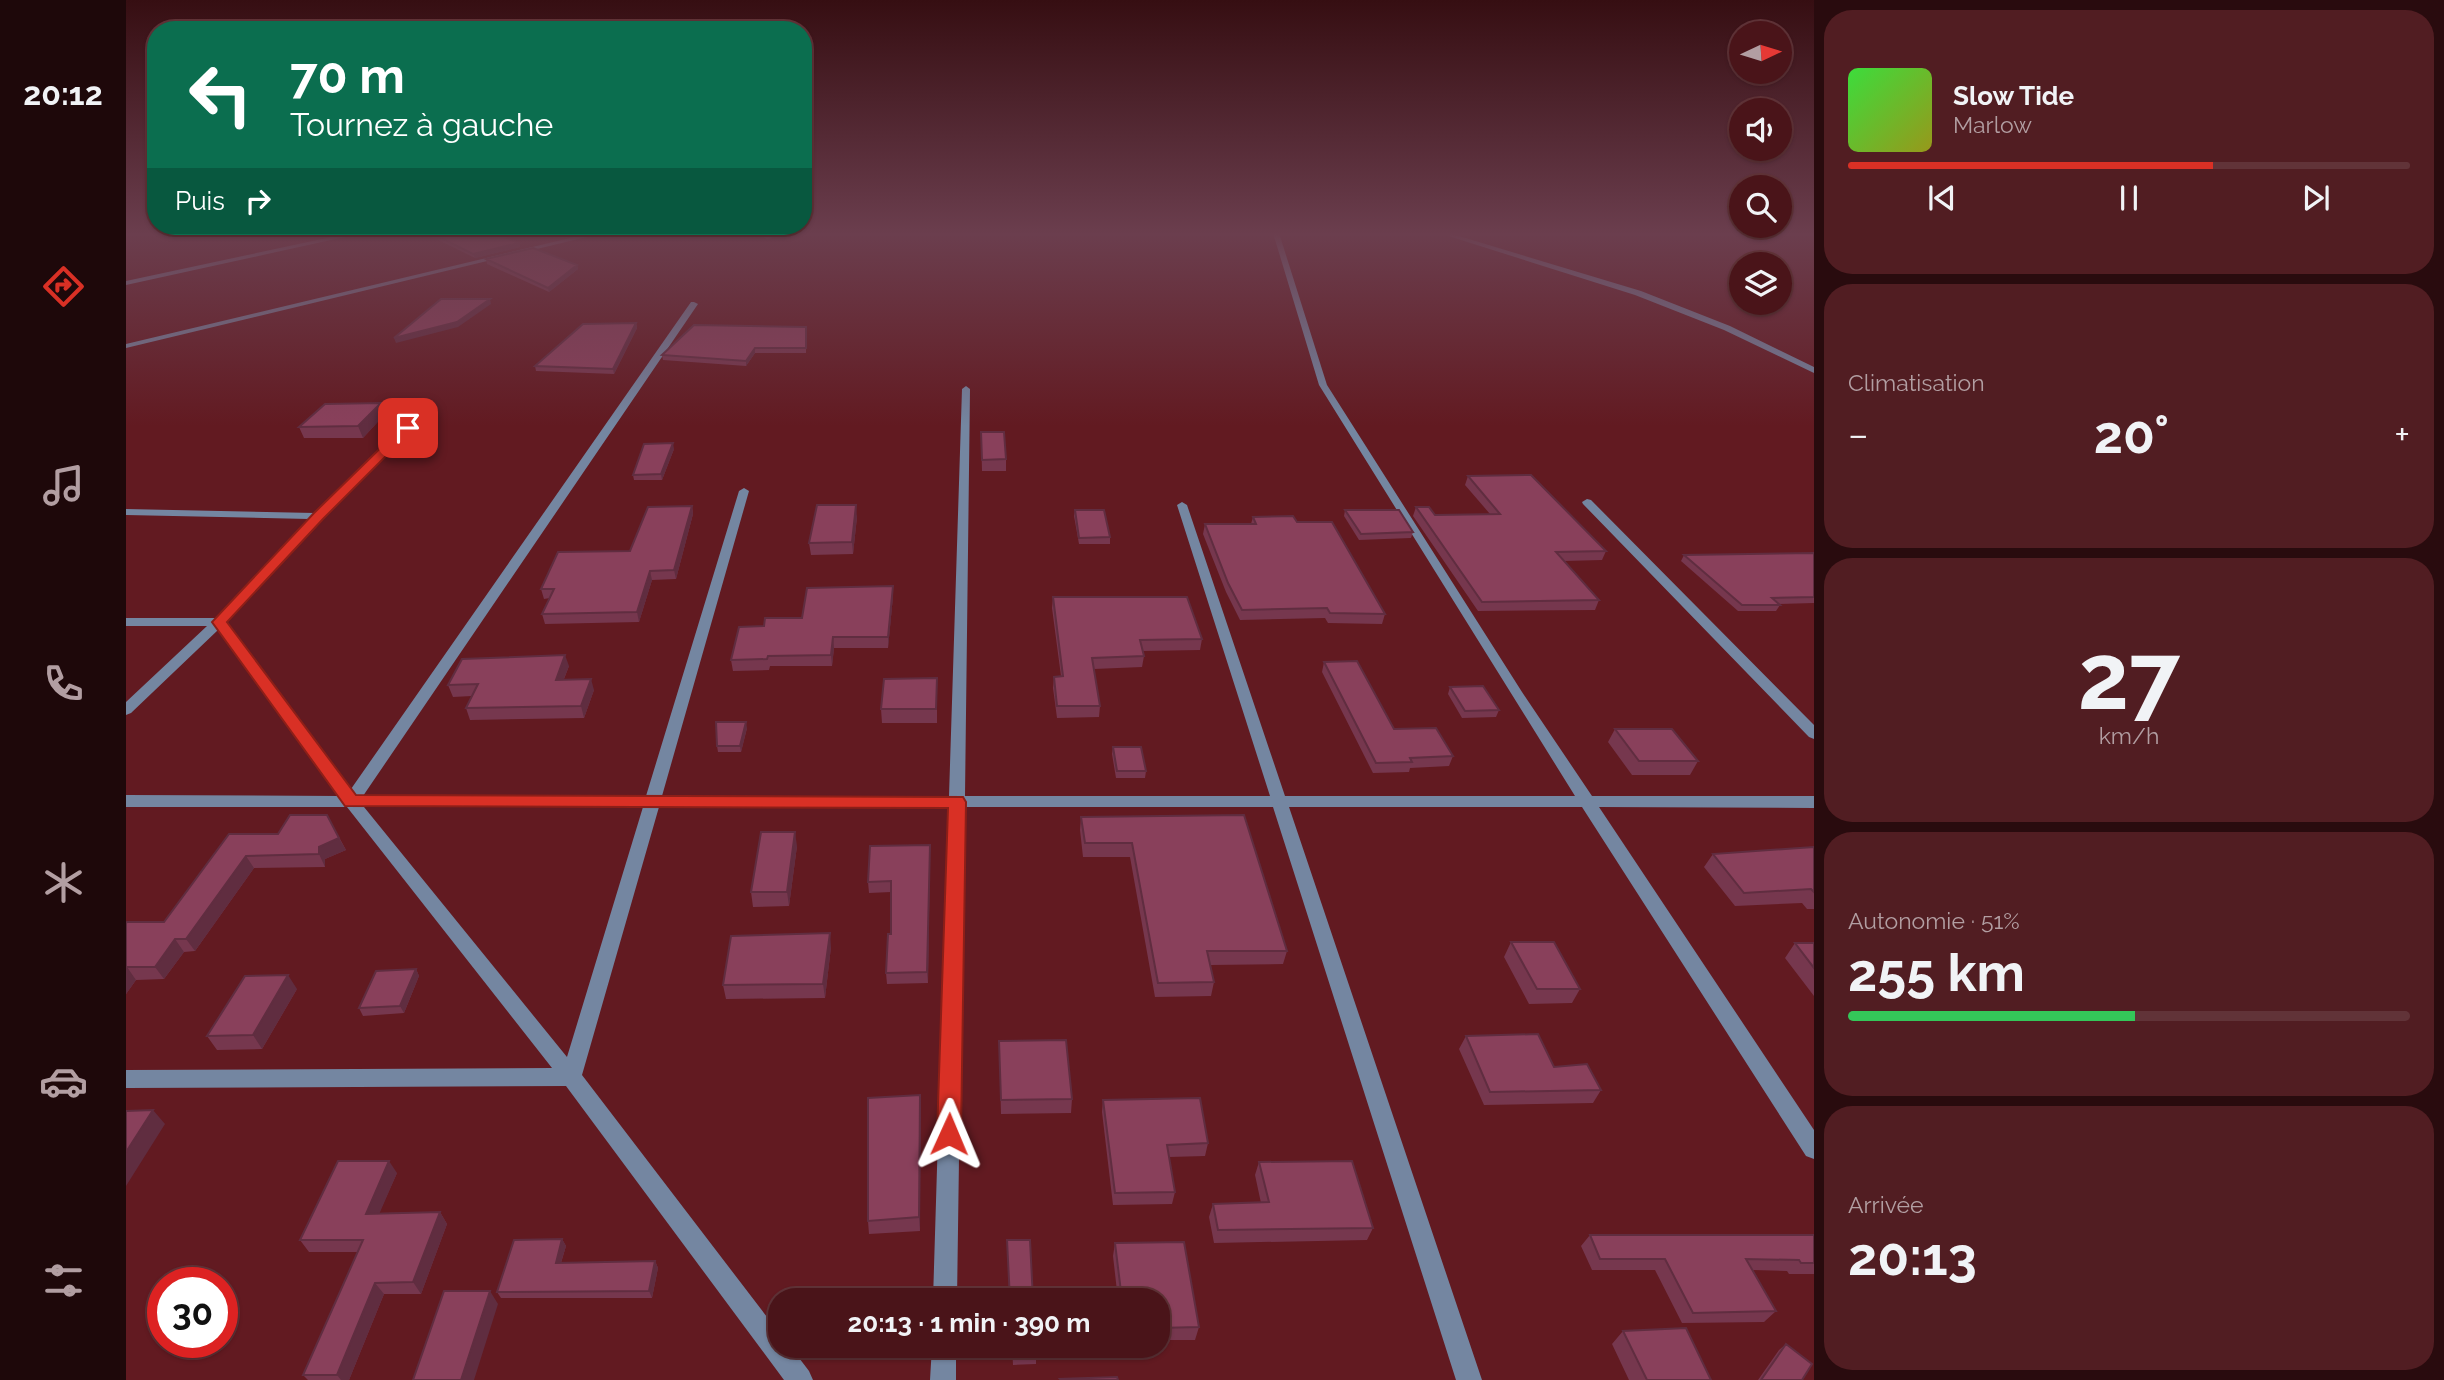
<!DOCTYPE html>
<html lang="fr">
<head>
<meta charset="utf-8">
<style>
  :root { --surface:#4a1419; --page:#511d22; --text:#f1f3f6; --muted:#b29ea2; --line:#613338; --accent:#d93025 }
  body { margin:0; font-family:Raleway,sans-serif; background:var(--page); color:var(--text); height:100vh; display:flex; flex-direction:column; font-size:26px; white-space:nowrap }
  * { box-sizing:border-box; margin:0 }
  p { font-size:23px; color:var(--muted) }
  .icon { flex:none; width:38px; height:38px; fill:none; stroke:currentColor; stroke-width:2; stroke-linecap:round; stroke-linejoin:round }
  .map { position:relative; flex:1; overflow:hidden }
  .drawer { display:flex; flex-direction:column; gap:10px; padding:10px; background:#290b0e; width:630px }
  .drawer>* { flex:none }
  .hud { position:absolute; left:21px; top:21px; width:665px; height:214px; border-radius:28px; box-shadow:0 2px 5px #0004,0 0 0 2px var(--line); background:#0b6e4f; color:#fff; overflow:hidden }
  .needle { width:46px; rotate:86deg }
  .buttons { position:absolute; left:1603px; top:21px; display:grid; gap:14px }
  .buttons a { display:grid; place-items:center; width:63px; height:63px; border-radius:50%; background:var(--surface); box-shadow:0 2px 5px #0004,0 0 0 2px var(--line); font-size:35px }
  .speed { position:absolute; left:21px; top:1267px; display:flex; gap:14px; font-size:35px; font-weight:700; text-align:center }
  .speed>* { display:grid; place-content:center; width:91px; height:91px; border-radius:50%; background:var(--surface); box-shadow:0 2px 5px #0004,0 0 0 2px var(--line); line-height:1 }
  .speed .limit { border:10px solid #d22; background:#fff; color:#111 }
  .pin { position:absolute; display:grid; place-items:center; width:60px; height:60px; color:#fff; margin:-30px; border-radius:14px; box-shadow:0 4px 10px #0006 }
  .me { position:absolute; width:77px; margin:-38px; rotate:1deg; stroke-linejoin:round; filter:drop-shadow(0 0 5px #0008) }
  .turn { display:flex; align-items:center; gap:24px; height:147px; padding:0 28px; font-size:32px }
  .turn .icon { width:91px; height:91px; stroke-width:2.5 }
  .turn b { display:block; font-size:49px; line-height:60px }
  .then { display:flex; align-items:center; height:66px; padding:0 28px; background:#0003; gap:14px; font-size:26px }
  .big { font-size:52px; font-weight:700; line-height:1.1 }
  .drawer .card { flex:1; display:flex; flex-direction:column; justify-content:center; gap:10px; min-width:0; padding:0 24px; border-radius:28px; background:var(--page) }
  .drawer .dial { align-items:center; gap:0 }
  .dial b { font-size:91px; line-height:1 }
  .song { display:flex; align-items:center; gap:21px }
  .cover { width:84px; height:84px; border-radius:10px; background:linear-gradient(135deg,hsl(120 70% 55%),hsl(60 70% 35%)) }
  .played { height:7px; border-radius:4px; background:linear-gradient(90deg,var(--accent) 65%,var(--line) 65%) }
  .keys { display:flex; justify-content:space-around; direction:ltr }
  .heat { display:flex; justify-content:space-between; align-items:center; font-size:38px; direction:ltr }
  .charge { height:10px; border-radius:5px; background:linear-gradient(90deg,#34c759 51%,var(--line) 0) }
  .trip { position:absolute; left:642px; top:1288px; width:402px; height:70px; border-radius:28px; background:var(--surface); box-shadow:0 2px 5px #0004,0 0 0 2px var(--line); font-weight:700; line-height:70px; text-align:center }
  main { display:flex; flex:1; min-height:0 }
  .tabs { display:flex; flex-direction:column; width:126px; justify-content:space-around; align-items:center; background:#1e080a; color:var(--muted) }
  .tabs .icon { width:49px; height:49px }
  .tabs .selected { color:var(--accent) }
  .tabs b { font-size:32px; color:var(--text) }
  .map>svg:first-child { display:block }
  .lines { fill:none; stroke-linecap:round; stroke-linejoin:round }
  .minor { fill:#7486a1; fill-rule:evenodd }
  .wall { fill:#76374e }
  .shaded-wall { fill:#602d40 }
  .building { fill:#89405b; stroke:#602d40; stroke-width:2 }
  .route { fill:#d93025; stroke:#8d1f18; stroke-width:2 }
</style>
</head>
<body>
<main>
<nav class="tabs">
<b>20:12</b>
<svg class="icon selected" aria-label="directions" viewBox="0 0 24 24"><path d="M12 3l9 9-9 9-9-9zM9 14v-3h6M13 9l2 2-2 2"/></svg>
<svg class="icon" aria-label="music" viewBox="0 0 24 24"><path d="M9 18V5l10-2v13"/><circle cx="6" cy="18" r="3"/><circle cx="16" cy="16" r="3"/></svg>
<svg class="icon" aria-label="phone" viewBox="0 0 24 24"><path d="M5 4h4l2 5-3 2q2 4 5 5l2-3 5 2v4C11 20 4 13 5 4z"/></svg>
<svg class="icon" aria-label="climate" viewBox="0 0 24 24"><path d="M12 3v18M4 7l16 10M4 17L20 7"/></svg>
<svg class="icon" aria-label="car" viewBox="0 0 24 24"><path d="M5 17H2v-5l4-1 3-4h7l3 4 3 1v5h-3M9 17h6M6 11h13"/><circle cx="7" cy="17" r="2"/><circle cx="17" cy="17" r="2"/></svg>
<svg class="icon" aria-label="filters" viewBox="0 0 24 24"><path d="M4 7h16M4 17h16"/><circle cx="9" cy="7" r="2"/><circle cx="15" cy="17" r="2"/></svg>
</nav>
<div class="map">
<svg width="1688" height="1380" viewBox="0 0 1688 1380">
  <rect width="100%" height="100%" fill="#621a21"/>
  <g class="lines">
    <!-- minor -->
    <path class="minor" d="M224 233H237L0 285V281Z
      M465 233H477L0 348V344Z
      M631 233H639L646 238 641 239Z
      M1147 233H1153L1201 385 1396 692 1466 796H1688V808L1473 807 1688 1130V1159L1680 1156 1456 807H1163L1356 1380H1330L1147 807H838L831 1300H807L822 807H533L456 1075 654 1334V1346H664L683 1371 687 1380H658L440 1086 0 1088V1070L426 1068 221 807H0V795L213 796 92 630 5 713 0 715V702L81 626H0V618H90L183 519 0 515V509L189 513 297 408H303V412L196 518 100 622 225 789 565 302H568L572 304 237 796H520L613 491 618 488 623 491 536 796H823L836 389 840 386 844 389 839 796H1144L1051 505 1056 502 1061 505 1159 796H1449L1193 385ZM238 807H517L441 1057Z
      M1313 233H1323L1515 291 1604 326 1688 367V373L1598 330 1509 295Z
      M1461 499 1465 500 1688 725V739L1683 737 1457 504 1456 502Z
      M806 1346H830V1380H804Z"/>
  </g>
  <!-- wall -->
  <path class="wall" d="M298 233H367L393 243 394 247 349 258Z
    M360 259 451 265 452 269 423 292 361 264Z
    M510 323 511 328 488 374 410 371 409 366Z
    M680 327V353H629L620 366 537 360 536 355Z
    M255 403 259 414 237 438H178L173 427Z
    M855 432 880 459V471H856Z
    M548 449 536 480H508L507 475Z
    M1342 476 1480 551 1476 560 1438 561 1473 600 1469 610 1352 611 1287 516 1290 507 1309 515 1364 514 1339 485Z
    M566 506 567 514 550 579 526 580 513 622 419 624 416 614 424 598 418 599 415 589 504 551Z
    M949 510 984 537V544H953L948 516Z
    M1219 510 1287 532 1285 538 1233 540 1218 516Z
    M731 517 727 554 685 555 683 543Z
    M1127 517 1171 522 1259 614 1256 624 1202 623 1199 618 1114 620 1100 592 1077 534 1079 524H1125Z
    M1688 553V603L1653 604 1654 605 1650 611H1612L1555 561 1558 555Z
    M767 586V596L762 648H708L706 666H644L643 670 607 671 605 660 638 626 676 618Z
    M927 597 1076 639 1074 650 1016 651 1018 656 1016 667 968 669 974 706 973 717 931 718 927 688 928 677 935 676 926 608Z
    M1198 662 1268 729 1327 756 1323 766 1284 768 1283 772 1247 773 1196 672Z
    M443 666 438 679 468 690 458 718 344 720 340 708 346 696 327 697 322 685Z
    M811 678V723H756L755 709Z
    M1324 687 1373 710 1370 717 1336 718 1322 694Z
    M621 728 615 752H592L591 746Z
    M1489 729 1572 761 1564 775H1506L1482 742Z
    M987 747 1020 771 1019 778H990L986 754Z
    M201 815 220 850 199 859V867L128 868 69 951 58 952 38 979 10 980 0 994V923L38 922 103 834H152Z
    M1118 815 1161 951 1157 964 1084 965 1088 982 1085 996 1029 997 1004 857H957L954 830 955 817Z
    M804 845 802 983 761 984 760 973 765 934V892L743 893 742 882Z
    M671 846 663 906 627 907 625 892Z
    M1688 847V909H1681L1676 903 1609 906 1578 867 1587 854Z
    M1385 942 1454 989 1446 1003 1403 1004 1378 957Z
    M1669 943H1688V996L1659 958Z
    M705 947 699 998 600 999 597 985Z
    M290 969 293 976 278 1013 237 1016 233 1008Z
    M171 989 136 1049 91 1050 81 1036Z
    M1340 1036 1428 1067 1475 1090 1467 1103 1358 1105 1333 1049Z
    M873 1041 946 1099 945 1113 875 1114Z
    M794 1095V1231L743 1234 742 1221Z
    M977 1100 1082 1143 1079 1156 1043 1157 1049 1192 1046 1204 987 1205 976 1112Z
    M1133 1162 1247 1228 1241 1240 1088 1243 1083 1217 1087 1204 1135 1203 1129 1175Z
    M271 1173 253 1213 314 1212 321 1224 295 1294H258L223 1380H182L177 1375 232 1252H183L174 1240Z
    M1464 1235H1688V1274H1663L1661 1271 1627 1270 1650 1311 1638 1322 1556 1323 1529 1270H1466L1455 1246Z
    M436 1239 440 1246 435 1263 529 1261 532 1268 526 1298H375L371 1292Z
    M989 1243 1073 1327 1069 1340H1032V1300H992L987 1256Z
    M1497 1331 1585 1380H1503L1486 1344Z
    M1660 1344 1676 1380H1632L1653 1350Z
    M886 1346H910V1364L887 1365Z"/>
  <!-- shaded-wall -->
  <path class="shaded-wall" d="M393 243 394 247 349 258 347 254Z
    M451 265 452 269 423 292 422 288Z
    M364 299 365 304 332 327 270 343 268 338Z
    M510 323 511 328 488 374 487 369Z
    M629 348V353L620 366V361Z
    M255 403 259 414 237 438 232 426Z
    M547 443 548 449 536 480 535 474Z
    M730 505 731 517 727 554 726 542Z
    M566 506 567 514 550 579 548 570Z
    M524 571 526 580 513 622 511 612Z
    M767 586V596L762 648V637Z
    M707 637 708 648 706 666 705 655Z
    M439 655 443 666 433 691 430 680Z
    M465 679 468 690 458 718 455 706Z
    M620 722 621 728 615 752 614 746Z
    M669 832 671 846 663 906 661 892Z
    M213 838 220 850 199 859V867L193 854V847Z
    M804 845V856L802 983 801 972Z
    M120 856 128 868 69 951 60 939Z
    M704 933 705 947 699 998 697 984Z
    M49 939 58 952 38 979 29 967Z
    M1 967 10 980 0 994V968Z
    M290 969 293 976 278 1013 274 1006Z
    M162 975 171 989 136 1049 127 1035Z
    M794 1095 795 1109 794 1231 793 1217Z
    M27 1110 39 1124 0 1186V1152Z
    M263 1161 271 1173 248 1226 240 1214Z
    M314 1212 321 1224 295 1294 287 1282Z
    M436 1239 440 1246 433 1269 430 1263Z
    M529 1261 532 1268 526 1298 523 1291Z
    M249 1283 258 1294 223 1380H215L211 1375Z
    M364 1291 372 1304 348 1380H335Z"/>
  <!-- building -->
  <path class="building" d="M305 233H367L393 243 347 254Z
    M407 248 451 265 422 288 360 259Z
    M315 299H364L331 322 268 338Z
    M510 323 487 369 409 366 457 324Z
    M568 325 680 327V348H629L620 361 536 355Z
    M255 403 232 426 173 427 199 404Z
    M855 432H878L880 459 856 460Z
    M547 443 535 474 507 475 518 444Z
    M1405 475 1480 551 1430 552 1473 600 1356 602 1290 507H1303L1309 515 1374 514 1342 476Z
    M691 505H730L726 542 683 543Z
    M566 506 548 570 524 571 511 612 416 614 428 589H415L432 552 504 551 522 507Z
    M949 510H978L984 537 953 538Z
    M1219 510H1273L1287 532 1235 534Z
    M1167 516 1171 522H1206L1259 614 1204 613 1201 608 1116 610 1102 583 1079 524H1130L1127 517Z
    M1688 553V597L1646 598 1654 605H1616L1558 555Z
    M767 586 762 637H707L705 655 642 656 641 659 605 660 613 627 638 626 639 618H676L681 588Z
    M927 597H1061L1076 639 1014 640 1018 656 966 658 974 706H931L928 677 937 676Z
    M439 655 430 680 465 679 455 706 340 708 352 684 322 685 336 659Z
    M1231 661 1268 729 1310 728 1327 756 1284 758 1286 762 1250 763 1198 662Z
    M811 678 810 709H755L758 679Z
    M1357 686 1373 710 1339 711 1324 687Z
    M590 722H620L614 746H591Z
    M1489 729H1546L1572 761H1513Z
    M987 747H1015L1020 771H991Z
    M164 815H201L213 838 193 847V854L120 856 60 939H49L29 967H1L0 968V923L1 922H38L103 834H152Z
    M1118 815 1161 951H1081L1088 982 1032 983 1006 843H959L955 817Z
    M635 832H669L661 892H625Z
    M804 845 801 972 760 973 762 934H765V881L742 882 744 846Z
    M1688 847V892L1685 889 1618 893 1587 854Z
    M704 933 697 984 597 985 605 936Z
    M1385 942H1428L1454 989H1411Z
    M1669 943H1688V968Z
    M290 969 274 1006 233 1008 250 971Z
    M162 975 127 1035 81 1036 119 976Z
    M1412 1034 1428 1067 1461 1064 1475 1090 1364 1092 1340 1036Z
    M940 1040 946 1099 875 1100 873 1041Z
    M794 1095 793 1217 742 1221V1098Z
    M1074 1098 1082 1143 1041 1145 1049 1192 989 1193 977 1100Z
    M27 1110 0 1152V1111Z
    M212 1161H263L240 1214 314 1212 287 1282 249 1283 211 1375H177L237 1240H174Z
    M1226 1161 1247 1228 1092 1230 1087 1204 1143 1202 1133 1162Z
    M1464 1235H1688V1263H1675L1673 1260 1620 1259 1650 1311 1567 1313 1539 1259H1474Z
    M436 1239 430 1263 529 1261 523 1291 371 1292 388 1240Z
    M881 1240H904L907 1300H884Z
    M1058 1242 1073 1327 1032 1328V1300H996L989 1243Z
    M318 1291H364L335 1380H287Z
    M1560 1328 1585 1380H1521L1497 1331Z
    M1660 1344 1686 1364 1676 1380H1635Z
    M886 1346H910L911 1358 887 1359Z
    M991 1377 992 1380H935L934 1379Z"/>
  <!-- sky -->
  <linearGradient id="sky" x2="0" y2="1"><stop stop-color="#360e12"/><stop offset="0.55" stop-color="#6b3e4e"/><stop offset="1" stop-color="#6b3e4e" stop-opacity="0"/></linearGradient>
  <rect width="1688" height="426" fill="url(#sky)"/>
  <!-- route -->
  <path class="route" d="M278 425 288 428 197 519 101 622 230 795 837 797 840 802 835 1134 831 1142 823 1145 814 1142 811 1134 822 808 219 806 86 622 188 513Z"/>
</svg>
<div class="buttons">
<a><svg class="needle" viewBox="-14 -14 28 28"><path d="M0-13l5 13h-10z" fill="#e53935"/><path d="M0 13l5-13h-10z" fill="#b29ea2"/></svg></a>
<a><svg class="icon" aria-label="sound" viewBox="0 0 24 24"><path d="M4 9h4l5-4v14l-5-4H4zM17 9q2 3 0 6"/></svg></a>
<a><svg class="icon" aria-label="search" viewBox="0 0 24 24"><circle cx="10" cy="10" r="6"/><path d="M15 15l6 6"/></svg></a>
<a><svg class="icon" aria-label="layers" viewBox="0 0 24 24"><path d="M12 4l9 5-9 5-9-5zM3 14l9 5 9-5"/></svg></a>
</div>
<div class="speed"><div class="limit">30</div></div>
<div class="pin" style="left:282px;top:428px;background:#d93025"><svg class="icon" aria-label="arrive" viewBox="0 0 24 24"><path d="M6 21V4h12l-3 4 3 4H6"/></svg></div>
<svg class="me" style="left:823px;top:1134px" viewBox="-20 -20 40 40"><path d="M0-17L14 15 0 8-14 15z" fill="#d93025" stroke="#fff" stroke-width="4"/></svg>
<div class="trip">20:13 · 1 min · 390 m</div>
<div class="hud">
<div class="turn"><svg class="icon" aria-label="left" viewBox="0 0 24 24"><path d="M17 20v-9H6M10 6l-5 5 5 5"/></svg><div><b>70 m</b>Tournez à gauche</div></div>
<div class="then">Puis<svg class="icon" aria-label="right" viewBox="0 0 24 24"><path d="M7 20v-9h11M14 6l5 5-5 5"/></svg></div>
</div>
</div>
<section class="drawer">
<div class="card">
<div class="song"><i class="cover"></i><div><b>Slow Tide</b><p>Marlow</p></div></div>
<div class="played"></div>
<div class="keys"><svg class="icon" aria-label="previous" viewBox="0 0 24 24"><path d="M18 5L8 12l10 7zM5 5v14"/></svg><svg class="icon" aria-label="pause" viewBox="0 0 24 24"><path d="M8 5v14M16 5v14"/></svg><svg class="icon" aria-label="next" viewBox="0 0 24 24"><path d="M6 5l10 7-10 7zM19 5v14"/></svg></div>
</div>
<div class="card"><p>Climatisation</p>
<div class="heat"><a>−</a><b class="big">20°</b><a>+</a></div>
</div>
<div class="card dial"><b>27</b><p>km/h</p></div>
<div class="card"><p>Autonomie · 51%</p><b class="big">255 km</b><div class="charge"></div></div>
<div class="card"><p>Arrivée</p><b class="big">20:13</b></div>
</section>
</main>
</body>
</html>
